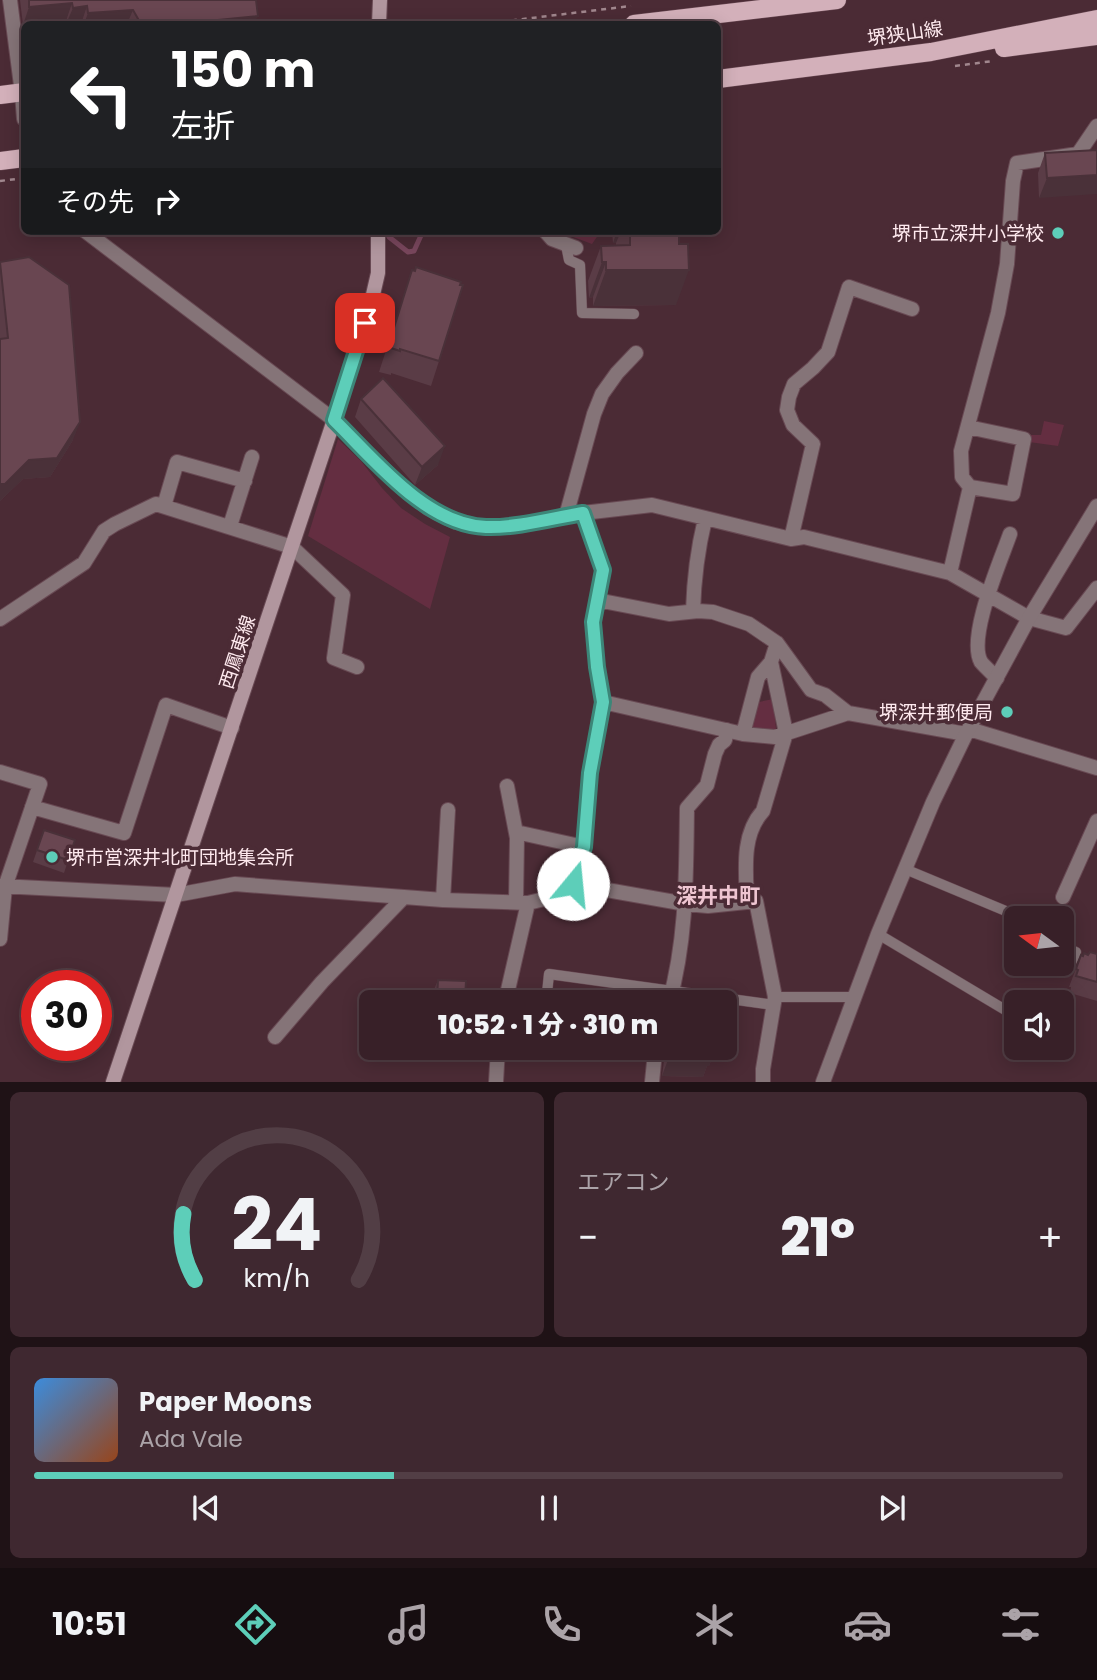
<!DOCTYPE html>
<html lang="ja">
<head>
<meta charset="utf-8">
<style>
  :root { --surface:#382028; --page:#3f2830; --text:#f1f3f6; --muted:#aba3a8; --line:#523e45; --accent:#5dceb9 }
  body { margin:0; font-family:Poppins,"Noto Sans JP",sans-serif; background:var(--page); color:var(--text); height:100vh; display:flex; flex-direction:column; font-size:26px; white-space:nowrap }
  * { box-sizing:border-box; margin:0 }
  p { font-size:23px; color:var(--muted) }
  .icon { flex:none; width:38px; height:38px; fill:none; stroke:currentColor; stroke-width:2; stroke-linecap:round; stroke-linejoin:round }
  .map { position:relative; height:1082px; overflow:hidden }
  .details { display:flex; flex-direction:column; gap:10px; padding:10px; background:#1f1216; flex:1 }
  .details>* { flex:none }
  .banner { position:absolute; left:21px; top:21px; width:700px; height:214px; border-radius:10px; box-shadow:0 4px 18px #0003,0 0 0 2px var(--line); background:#202124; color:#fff; overflow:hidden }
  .needle { width:46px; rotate:285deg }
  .controls { position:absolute; left:1004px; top:906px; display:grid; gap:14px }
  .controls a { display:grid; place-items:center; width:70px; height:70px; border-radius:10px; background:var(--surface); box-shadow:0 4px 18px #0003,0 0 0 2px var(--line); font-size:35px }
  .speed { position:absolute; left:21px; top:970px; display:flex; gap:14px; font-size:35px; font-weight:700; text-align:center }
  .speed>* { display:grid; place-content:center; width:91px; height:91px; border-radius:50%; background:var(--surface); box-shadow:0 4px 18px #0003,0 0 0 2px var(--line); line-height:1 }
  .speed .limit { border:10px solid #d22; background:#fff; color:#111 }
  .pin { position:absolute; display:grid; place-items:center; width:60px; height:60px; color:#fff; margin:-30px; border-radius:14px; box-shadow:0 4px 10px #0006 }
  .me { position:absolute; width:77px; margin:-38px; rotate:17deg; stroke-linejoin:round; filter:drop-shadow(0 0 5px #0008) }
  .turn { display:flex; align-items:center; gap:24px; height:147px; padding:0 35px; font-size:32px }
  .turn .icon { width:91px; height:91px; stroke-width:2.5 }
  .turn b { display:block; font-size:49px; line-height:60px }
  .then { display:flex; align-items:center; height:66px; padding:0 35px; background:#0003; gap:14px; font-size:26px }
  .big { font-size:52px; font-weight:800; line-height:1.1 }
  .details .card { flex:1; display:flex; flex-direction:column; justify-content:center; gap:10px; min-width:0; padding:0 24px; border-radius:10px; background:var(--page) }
  .details .dial { align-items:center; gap:0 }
  .dial svg { height:182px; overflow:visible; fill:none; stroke:var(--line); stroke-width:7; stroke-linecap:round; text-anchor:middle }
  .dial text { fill:var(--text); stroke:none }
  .song { display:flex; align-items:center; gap:21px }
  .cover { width:84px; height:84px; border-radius:10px; background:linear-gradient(135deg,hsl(210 70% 55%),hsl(20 70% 35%)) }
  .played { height:7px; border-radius:4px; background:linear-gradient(90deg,var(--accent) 35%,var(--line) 35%) }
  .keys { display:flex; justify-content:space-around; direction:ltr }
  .heat { display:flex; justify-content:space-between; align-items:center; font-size:38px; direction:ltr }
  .details .tiles { flex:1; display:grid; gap:10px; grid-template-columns:1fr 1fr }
  .card:last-child { grid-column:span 2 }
  .trip { position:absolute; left:359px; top:990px; width:378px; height:70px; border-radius:10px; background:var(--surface); box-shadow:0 4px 18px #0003,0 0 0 2px var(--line); font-weight:800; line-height:70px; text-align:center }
  .tab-bar { display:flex; height:112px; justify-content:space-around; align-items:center; background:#160d10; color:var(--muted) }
  .tab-bar .icon { width:49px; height:49px }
  .tab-bar .active { color:var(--accent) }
  .tab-bar b { font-size:32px; color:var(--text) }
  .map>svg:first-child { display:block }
  .green { fill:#642e41 }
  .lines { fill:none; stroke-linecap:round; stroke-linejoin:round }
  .stream { stroke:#78465c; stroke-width:5 }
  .service-casing { stroke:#684953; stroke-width:11 }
  .minor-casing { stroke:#684953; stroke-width:16 }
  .tertiary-casing { stroke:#684953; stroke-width:16 }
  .secondary-casing { stroke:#684953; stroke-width:16 }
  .primary-casing { stroke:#684953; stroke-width:19 }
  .path { stroke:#a1878e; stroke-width:2.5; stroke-dasharray:5 5; stroke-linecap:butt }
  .service { stroke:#857478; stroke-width:10 }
  .minor { stroke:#857478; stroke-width:14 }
  .tertiary { stroke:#857478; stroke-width:14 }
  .secondary { stroke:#b1969e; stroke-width:14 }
  .primary { stroke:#d3b0ba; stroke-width:18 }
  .wall { fill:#5a3c46 }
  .shaded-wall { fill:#4a3139 }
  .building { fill:#694651; stroke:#4a3139; stroke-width:2 }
  .route-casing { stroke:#3c8678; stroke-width:18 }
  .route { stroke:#5dceb9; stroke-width:12 }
  .poi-dot { fill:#5dceb9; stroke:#4b2b35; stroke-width:2.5 }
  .labels { text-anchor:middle; stroke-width:7; stroke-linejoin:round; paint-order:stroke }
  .street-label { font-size:19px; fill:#fee9ee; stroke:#4b2b35 }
  .poi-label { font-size:19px; fill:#fee9ee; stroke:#4b2b35; text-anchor:end }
  .neighbourhood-label { font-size:21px; font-weight:bold; fill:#eec5d1; stroke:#4b2b35 }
</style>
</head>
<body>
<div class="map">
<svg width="1097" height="1082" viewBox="0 0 1097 1082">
  <rect width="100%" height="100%" fill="#4b2b35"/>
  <!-- green -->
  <path class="green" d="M572 231H601L592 244 568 235Z
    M1044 421 1064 425 1058 446 1029 442 1030 435H1041Z
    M338 439 361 461 382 488 401 508 425 524 450 537 430 609 308 536Z
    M773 699 776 729 763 731 751 730 759 702Z"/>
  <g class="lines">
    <!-- stream -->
    <path class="stream" d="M389 237 408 252 414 251 423 231"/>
    <!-- service casing -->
    <g class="service-casing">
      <path id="service" d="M566 245 569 260 580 265 582 313 634 314
        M905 869 1025 919
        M878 934 1017 1017
        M1062 946 1076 952 1067 971
        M775 997H854
        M546 1003 549 974 774 1005"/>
    </g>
    <!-- minor casing -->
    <g class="minor-casing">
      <path id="minor" d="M10 0 22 93
        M1097 126 1078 154 1017 163 1013 181 1007 264 998 313 961 451 962 477 970 487 950 573 1029 618 1066 628 1097 588
        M85 231 334 420 403 488 428 508 456 522 486 528 531 523 583 513 652 505 791 539 804 537 950 573
        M545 231 552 239 576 248
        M968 427 1024 439 1013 494 970 487
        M164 506 177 462 245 481
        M566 516 594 414 602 394 617 373 636 353
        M230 526 252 457
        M791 539 813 444 793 425 787 410 789 397 794 384 813 368 828 352 849 287 912 309
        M597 600 669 614 698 611 713 612 749 624 777 643 811 690 825 695 848 713
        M693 611C694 577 697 552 705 519
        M0 619 84 563 104 531 115 524 156 504 292 547 343 595 334 658 357 667
        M997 678C992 673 985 667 981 662 967 637 1001 560 1010 534
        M603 702 743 734 775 737 848 713 966 734
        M969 729 1097 768
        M743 734 758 677 771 662
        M0 772 40 784 5 887 0 939
        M507 786 517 838 516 902
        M32 807 124 833 166 705 232 728
        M516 832 584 847
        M573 884 686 904 708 906 756 901 775 997 763 1069V1082
        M0 886 176 895 235 884 443 900 528 903 552 897 573 884 584 847 590 773 603 702 597 667 593 622 603 570 583 513
        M1063 897 1097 821
        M443 900 448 810
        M747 902C746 871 741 835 763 811L786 733 771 662 777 643
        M505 1003 528 903
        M669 1003C687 938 686 875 687 808L707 785 715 754 719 745 725 740 727 730
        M275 1037 322 982 404 897
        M635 1048 655 1052 652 1082
        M496 1082 498 1048"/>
    </g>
    <!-- tertiary casing -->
    <g class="tertiary-casing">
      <path id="tertiary" d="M22 93 24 119
        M823 1082 878 934 933 802 966 734 1029 618 1097 506"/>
    </g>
    <!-- secondary casing -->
    <g class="secondary-casing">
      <path id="secondary" d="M379 24 380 0
        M113 1082 334 420 372 299 378 273V231"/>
    </g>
    <!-- primary casing -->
    <g class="primary-casing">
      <path id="primary" d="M634 24 837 0
        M1004 48 1097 36
        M718 79 931 52 1097 19
        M0 95 24 92
        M0 161 24 158"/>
    </g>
    <!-- path -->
    <path class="path" d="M482 24 631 6
      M955 66 993 61
      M0 181 24 178"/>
    <!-- service -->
    <use href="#service" class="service"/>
    <!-- minor -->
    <use href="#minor" class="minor"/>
    <!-- tertiary -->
    <use href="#tertiary" class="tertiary"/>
    <!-- secondary -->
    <use href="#secondary" class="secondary"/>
    <!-- primary -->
    <use href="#primary" class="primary"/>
  </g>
  <!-- wall -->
  <path class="wall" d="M20 0H256L254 24H66V21L23 25Z
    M1097 150 1039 198 1038 173 1045 153Z
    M612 231H679L676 305 593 306V297L589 298 588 281 601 246 616 245V243H613Z
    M0 262 73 440 50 477 23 479 0 501Z
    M412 270 439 361 431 386 391 373V375L379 372Z
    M361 399 438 465 415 485 355 417Z
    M44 830 75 840 64 873 33 862Z
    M1097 954V1001L1070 993 1071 987H1069L1081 955Z
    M438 980 465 999 464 1003H433V992Z
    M663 1048H716L709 1066H707L703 1077 662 1076 665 1053Z"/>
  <!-- shaded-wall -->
  <path class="shaded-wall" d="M72 3 66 21 23 25 29 7Z
    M87 6 81 24H66L73 8Z
    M133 10 127 24H84L88 13Z
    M258 16 254 24H177Z
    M1097 175V194L1039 198 1047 178Z
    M617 231H621L616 243H613Z
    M602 262H606L593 297 589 298Z
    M606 270H689L676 305 593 306Z
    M80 422 73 440 50 477 23 479 0 501V484Z
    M445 446 438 465 415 485 422 467Z
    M437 998 465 999 464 1003H435Z
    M710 1048H716L709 1066H707L703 1077 662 1076 669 1057Z"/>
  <!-- building -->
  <path class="building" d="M29 0H256L258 16 177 24H141L133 10 88 13 87 6 73 8 72 3 29 7Z
    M1097 150V175L1047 178 1045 153Z
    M630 231H679V244H688L689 270H606V262H602L601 246 630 245Z
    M29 257 69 285 80 422 57 458 29 460 5 484H0V339L8 338 0 262Z
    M416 267 461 282 460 285H463L439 361 400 349V351L388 347 412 270 415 271Z
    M383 378 445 446 422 467 361 399Z
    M44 830 75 840 68 860 37 850Z
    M1090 952 1097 954V982L1076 976 1078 970 1076 969 1081 955 1083 956 1084 953 1088 955Z
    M438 980 466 981 465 999 437 998Z
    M670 1048H710V1058L669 1057Z"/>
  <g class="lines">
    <!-- route casing -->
    <g class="route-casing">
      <path id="route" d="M365 323 334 420C374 459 426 525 486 527 517 528 553 518 583 513L603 570 593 622 597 667 603 702 590 773 584 847 573 884"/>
    </g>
    <!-- route -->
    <use href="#route" class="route"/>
  </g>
  <!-- markers -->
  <g class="poi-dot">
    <circle cx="1058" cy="233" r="7"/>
    <circle cx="1007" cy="712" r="7"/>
    <circle cx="52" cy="857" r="7"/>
  </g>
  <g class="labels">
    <!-- street labels -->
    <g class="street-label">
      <text transform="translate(905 33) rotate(-8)" y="7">堺狭山線</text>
      <text transform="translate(237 652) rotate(-72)" y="7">西鳳東線</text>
    </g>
    <!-- poi labels -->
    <g class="poi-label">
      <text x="1044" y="240">堺市立深井小学校</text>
      <text x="993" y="719">堺深井郵便局</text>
      <text x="66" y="864" text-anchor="start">堺市営深井北町団地集会所</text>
    </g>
    <!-- neighbourhood labels -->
    <g class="neighbourhood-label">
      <text x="718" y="903">深井中町</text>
    </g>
  </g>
</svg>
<div class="controls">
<a><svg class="needle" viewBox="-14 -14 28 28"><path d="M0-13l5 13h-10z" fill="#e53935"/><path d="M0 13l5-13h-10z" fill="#aba3a8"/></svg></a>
<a><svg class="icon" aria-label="sound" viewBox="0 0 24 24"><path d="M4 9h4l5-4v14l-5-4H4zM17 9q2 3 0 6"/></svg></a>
</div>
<div class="speed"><div class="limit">30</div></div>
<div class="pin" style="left:365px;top:323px;background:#d93025"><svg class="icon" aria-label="arrive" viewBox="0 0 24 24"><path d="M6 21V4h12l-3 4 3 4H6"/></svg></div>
<svg class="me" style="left:573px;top:884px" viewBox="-20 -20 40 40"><circle r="19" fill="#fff"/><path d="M0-13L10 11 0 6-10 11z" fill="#5dceb9"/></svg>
<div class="trip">10:52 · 1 分 · 310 m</div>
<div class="banner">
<div class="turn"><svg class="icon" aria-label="left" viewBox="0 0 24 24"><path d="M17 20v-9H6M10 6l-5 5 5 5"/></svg><div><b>150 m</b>左折</div></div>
<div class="then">その先<svg class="icon" aria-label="right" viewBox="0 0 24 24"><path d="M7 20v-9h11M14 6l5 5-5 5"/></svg></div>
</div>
</div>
<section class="details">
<div class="tiles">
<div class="card dial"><svg viewBox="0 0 100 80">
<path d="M14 69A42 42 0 1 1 86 69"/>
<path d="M14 69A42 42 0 0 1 9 40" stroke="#5dceb9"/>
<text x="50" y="56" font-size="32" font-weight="700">24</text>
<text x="50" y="72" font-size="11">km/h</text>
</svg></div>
<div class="card"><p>エアコン</p>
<div class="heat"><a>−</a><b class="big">21°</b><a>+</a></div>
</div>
<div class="card">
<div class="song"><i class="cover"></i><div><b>Paper Moons</b><p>Ada Vale</p></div></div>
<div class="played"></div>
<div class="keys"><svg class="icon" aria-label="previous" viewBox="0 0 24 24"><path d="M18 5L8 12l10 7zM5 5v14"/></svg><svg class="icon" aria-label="pause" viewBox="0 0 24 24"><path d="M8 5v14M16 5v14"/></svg><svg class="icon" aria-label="next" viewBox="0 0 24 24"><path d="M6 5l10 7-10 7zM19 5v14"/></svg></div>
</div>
</div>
</section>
<nav class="tab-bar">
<b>10:51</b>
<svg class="icon active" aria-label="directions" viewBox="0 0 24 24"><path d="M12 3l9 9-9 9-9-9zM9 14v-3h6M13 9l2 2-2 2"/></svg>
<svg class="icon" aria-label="music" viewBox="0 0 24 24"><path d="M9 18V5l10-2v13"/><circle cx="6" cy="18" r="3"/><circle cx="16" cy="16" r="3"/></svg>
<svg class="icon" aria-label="phone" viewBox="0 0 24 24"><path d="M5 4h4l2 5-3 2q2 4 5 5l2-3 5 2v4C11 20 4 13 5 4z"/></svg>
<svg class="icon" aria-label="climate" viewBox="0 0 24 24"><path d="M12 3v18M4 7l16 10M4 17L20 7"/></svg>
<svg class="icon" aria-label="car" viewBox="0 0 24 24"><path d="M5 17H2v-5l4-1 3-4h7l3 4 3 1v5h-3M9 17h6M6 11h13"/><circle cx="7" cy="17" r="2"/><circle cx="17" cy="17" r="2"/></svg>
<svg class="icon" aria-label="filters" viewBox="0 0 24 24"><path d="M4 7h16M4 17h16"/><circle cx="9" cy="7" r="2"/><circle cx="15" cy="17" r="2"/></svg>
</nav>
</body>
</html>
